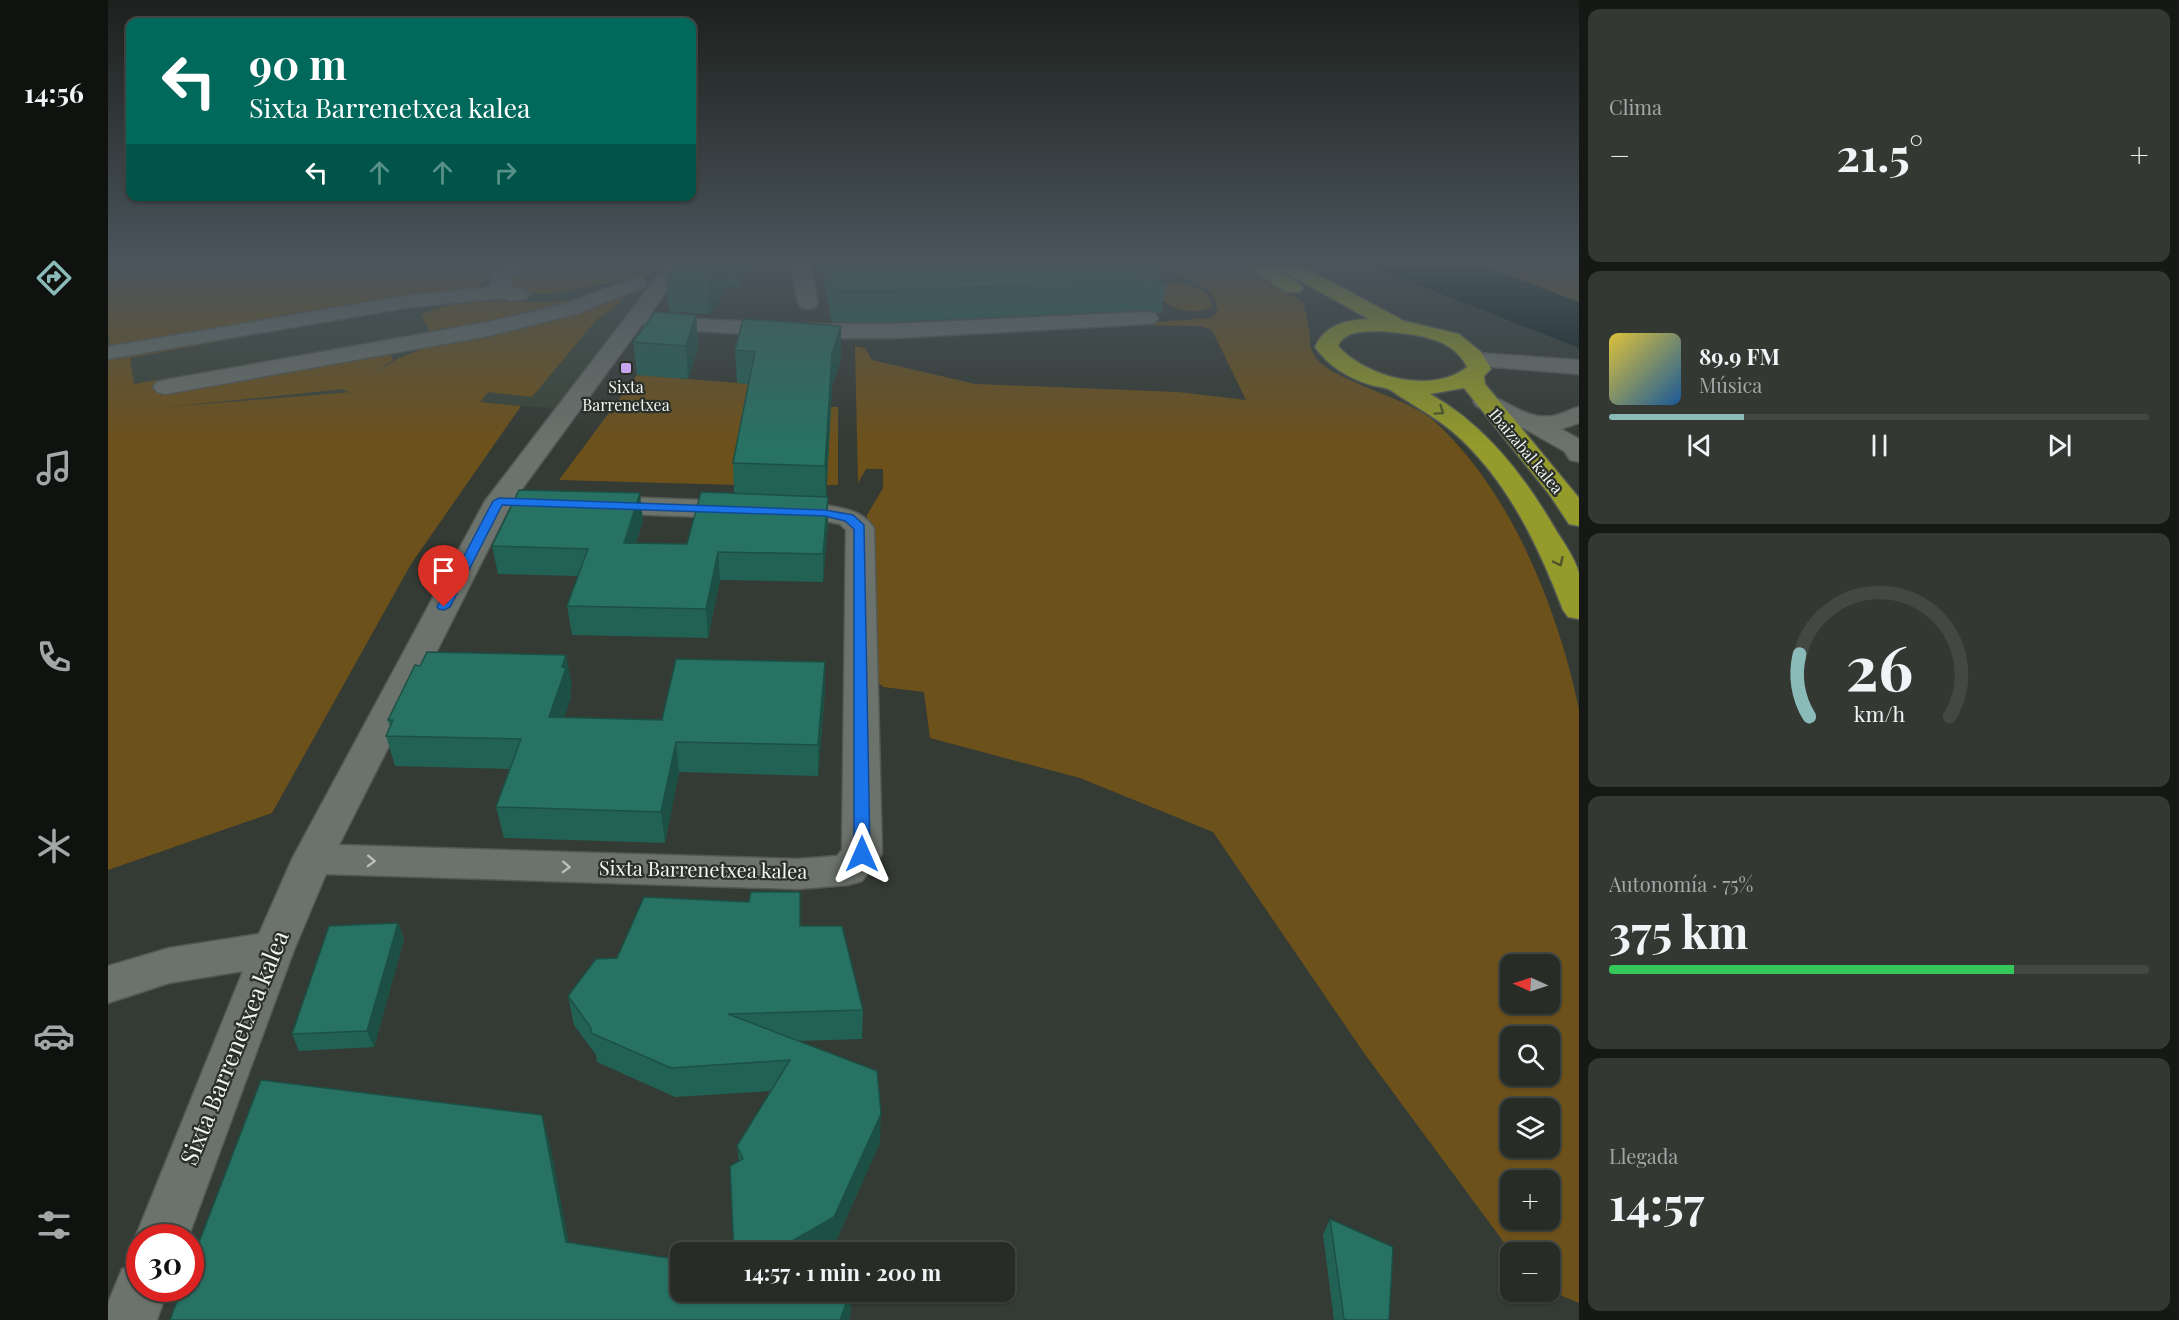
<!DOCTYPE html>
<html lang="es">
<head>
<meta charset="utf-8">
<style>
  :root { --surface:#272c27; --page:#333833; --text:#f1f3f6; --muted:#a4a7a7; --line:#434844; --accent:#8bbbb9 }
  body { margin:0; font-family:"Playfair Display",serif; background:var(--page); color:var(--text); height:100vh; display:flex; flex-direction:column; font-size:22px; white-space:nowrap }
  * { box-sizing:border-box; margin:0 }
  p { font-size:20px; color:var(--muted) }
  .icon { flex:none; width:33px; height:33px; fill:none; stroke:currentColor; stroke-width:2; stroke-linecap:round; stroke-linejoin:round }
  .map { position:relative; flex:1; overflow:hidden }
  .side { display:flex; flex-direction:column; gap:9px; padding:9px; background:#151815; width:600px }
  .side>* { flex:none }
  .guide { position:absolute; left:18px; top:18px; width:570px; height:183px; border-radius:12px; box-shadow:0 2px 4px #0004,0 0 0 2px var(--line); background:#00695c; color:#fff; overflow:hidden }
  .needle { width:39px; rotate:273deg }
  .fabs { position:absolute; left:1392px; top:954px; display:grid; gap:12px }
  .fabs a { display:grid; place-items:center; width:60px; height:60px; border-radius:12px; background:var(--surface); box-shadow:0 2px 4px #0004,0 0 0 2px var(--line); font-size:30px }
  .speed { position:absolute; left:18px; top:1224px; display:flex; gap:12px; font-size:30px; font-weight:700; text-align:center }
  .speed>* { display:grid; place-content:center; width:78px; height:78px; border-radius:50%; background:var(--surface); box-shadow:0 2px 4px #0004,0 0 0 2px var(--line); line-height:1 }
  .speed .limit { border:9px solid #d22; background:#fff; color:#111 }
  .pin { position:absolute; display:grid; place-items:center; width:51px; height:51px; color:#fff; margin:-62px -26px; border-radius:50% 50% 50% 0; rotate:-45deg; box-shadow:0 0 6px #0007 }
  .pin .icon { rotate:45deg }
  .me { position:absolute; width:66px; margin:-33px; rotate:0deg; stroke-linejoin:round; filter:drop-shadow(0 0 4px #0008) }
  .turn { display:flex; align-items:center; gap:21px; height:126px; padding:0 24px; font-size:27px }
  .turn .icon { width:78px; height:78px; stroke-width:2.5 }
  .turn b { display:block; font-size:42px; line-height:51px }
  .lanes { display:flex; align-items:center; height:57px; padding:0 24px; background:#0003; justify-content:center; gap:30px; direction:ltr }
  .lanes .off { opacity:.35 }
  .big { font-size:45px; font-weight:700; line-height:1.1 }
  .side .widget { flex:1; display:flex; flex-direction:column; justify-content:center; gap:9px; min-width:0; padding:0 21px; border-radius:12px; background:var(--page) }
  .side .dial { align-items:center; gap:0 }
  .dial svg { height:156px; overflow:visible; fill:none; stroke:var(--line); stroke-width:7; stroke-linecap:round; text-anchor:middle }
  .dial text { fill:var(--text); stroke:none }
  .song { display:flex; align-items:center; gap:18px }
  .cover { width:72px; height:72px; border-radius:9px; background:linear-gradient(135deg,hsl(50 70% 55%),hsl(210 70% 35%)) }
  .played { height:6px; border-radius:3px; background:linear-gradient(90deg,var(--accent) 25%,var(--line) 25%) }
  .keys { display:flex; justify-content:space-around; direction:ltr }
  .heat { display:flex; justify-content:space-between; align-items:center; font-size:33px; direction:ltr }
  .charge { height:9px; border-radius:4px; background:linear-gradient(90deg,#34c759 75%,var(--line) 0) }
  .trip { position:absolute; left:562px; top:1242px; width:345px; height:60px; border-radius:12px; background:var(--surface); box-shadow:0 2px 4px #0004,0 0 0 2px var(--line); font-weight:700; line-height:60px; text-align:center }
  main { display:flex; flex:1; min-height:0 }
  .tabs { display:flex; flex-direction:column; width:108px; justify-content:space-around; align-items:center; background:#101210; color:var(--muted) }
  .tabs .icon { width:42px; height:42px }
  .tabs .active { color:var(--accent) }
  .tabs b { font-size:27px; color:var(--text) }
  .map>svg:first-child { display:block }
  .built { fill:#394439 }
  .green { fill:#6d511b; fill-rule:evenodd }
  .water { fill:#0e2124 }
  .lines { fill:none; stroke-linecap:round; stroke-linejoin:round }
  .minor-casing { stroke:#545854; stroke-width:3 }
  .highway-casing { stroke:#545854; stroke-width:3 }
  .minor { fill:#6c726c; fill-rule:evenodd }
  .highway { fill:#949b2a; fill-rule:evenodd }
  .wall { fill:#226255 }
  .shaded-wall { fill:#1c5045 }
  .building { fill:#287263; stroke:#1c5045; stroke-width:1.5 }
  .oneway { stroke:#4f552a }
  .oneway2 { stroke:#bcc1bc }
  .route { fill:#1a73e8; stroke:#114b97; stroke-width:1.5 }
  .poi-dot { fill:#c8a6ef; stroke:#2a2f2a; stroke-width:2 }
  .labels { text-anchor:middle; stroke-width:4.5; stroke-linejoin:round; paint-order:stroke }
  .far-poi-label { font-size:16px; fill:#f2f6f2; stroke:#2a2f2a }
  .far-street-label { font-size:16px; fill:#f2f6f2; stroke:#2a2f2a }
  .street-label { font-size:20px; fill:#f2f6f2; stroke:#2a2f2a }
  .near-street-label { font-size:24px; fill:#f2f6f2; stroke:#2a2f2a }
</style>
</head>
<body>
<main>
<nav class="tabs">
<b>14:56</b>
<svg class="icon active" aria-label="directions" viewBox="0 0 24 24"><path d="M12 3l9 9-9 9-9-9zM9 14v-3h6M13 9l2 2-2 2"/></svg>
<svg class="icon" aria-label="music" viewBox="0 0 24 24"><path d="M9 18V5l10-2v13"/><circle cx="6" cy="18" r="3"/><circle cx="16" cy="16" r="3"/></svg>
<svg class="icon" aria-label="phone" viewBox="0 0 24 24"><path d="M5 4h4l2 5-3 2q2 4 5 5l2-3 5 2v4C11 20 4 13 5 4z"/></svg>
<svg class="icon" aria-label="climate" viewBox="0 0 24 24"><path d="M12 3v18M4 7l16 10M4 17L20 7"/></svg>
<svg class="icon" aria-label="car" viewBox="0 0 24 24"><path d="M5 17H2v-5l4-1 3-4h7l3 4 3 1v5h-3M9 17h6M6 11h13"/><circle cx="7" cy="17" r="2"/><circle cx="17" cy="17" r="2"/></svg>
<svg class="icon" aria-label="filters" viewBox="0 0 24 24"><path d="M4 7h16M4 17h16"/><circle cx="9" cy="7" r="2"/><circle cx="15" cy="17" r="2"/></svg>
</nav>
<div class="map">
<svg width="1471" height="1320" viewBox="0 0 1471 1320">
  <rect width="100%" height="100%" fill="#343a34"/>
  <!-- built -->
  <path class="built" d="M393 277 404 295 422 296 559 279 461 409 413 406 263 391 0 412V311L330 287Z"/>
  <!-- green -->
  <path class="green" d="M0 261H397C388 269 379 281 368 287 358 294 319 300 308 294L205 310 211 315 2 351 0 332Z
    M416 261H554L549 272 545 274 442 294H420L401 285 399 279Z
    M1056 261H1119L1123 265 1132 264 1195 302C1197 311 1200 320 1201 329 1203 340 1200 343 1206 355 1218 379 1301 398 1325 420 1403 490 1450 609 1471 709V1303L1442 1291V1252H1403L1256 1053 1105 832 972 778 822 738 816 692 775 687 764 676 759 515 775 488V469H758L750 483 747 346 757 348 764 360 867 384 1070 392 1138 400 1104 330 1092 326 1009 325 1103 318 1110 311C1104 284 1095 288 1074 277 1068 274 1062 267 1056 261ZM1402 964H1442V1004H1402ZM1402 1036H1442V1076H1402ZM1402 1108H1442V1148H1402ZM1402 1180H1442V1220H1402Z
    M1360 261H1471V303Z
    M1071 283C1086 286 1095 289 1104 301L1103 307C1086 315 1070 311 1054 300L1058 284Z
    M518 294 509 306 488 320 424 397 380 392 372 402 413 406 303 564 164 813 0 870V359L141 333 136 337 22 358 26 384 275 340 285 360 263 375 289 359 316 348 462 316ZM237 389 236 391 243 392 59 407Z
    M490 295 404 317 322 331 313 315C357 294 406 305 453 301 465 301 478 297 490 295Z
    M529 375 643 384 630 485 451 480Z
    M719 407H730V485H717Z"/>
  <!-- water -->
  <path class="water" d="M1250 261H1363L1471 302V348Z"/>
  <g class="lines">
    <!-- minor casing -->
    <g class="minor-casing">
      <path id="minor" d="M398 261H419L403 278V286L418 291 421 295 418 299 404 301 393 298 297 308 0 359V347L4 346 297 296 383 287V277Z
        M561 261H580L540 317 699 324H786L1039 312 1047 313 1050 318 1047 323 1039 324 786 338H699L545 328 537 327 535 323 411 493 717 505C737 509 754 510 766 528L774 854 754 881 740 885 690 889 218 874 186 950 80 1238H32V1250L27 1238 135 971 61 983 0 1003V966L61 948 151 934 184 859 377 501ZM400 510 717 521 732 524 738 530 734 850 729 856 690 859 231 845Z
        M682 261H702L710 303 707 307 700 309 693 307 690 303Z
        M529 277 536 279 539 283 536 287 468 314 380 336 57 394 49 392 45 387 49 382 57 380 380 322 454 305Z
        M1369 353 1471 360V374L1361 365 1358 360 1361 355Z
        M1377 394C1400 400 1418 420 1444 416 1453 415 1462 409 1471 407V423L1453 429 1471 439V462L1462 460 1456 451 1417 429 1403 424 1368 406 1365 401 1368 396Z
        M32 1261V1288H60L49 1320H0V1303L14 1269Z"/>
    </g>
    <!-- highway casing -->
    <g class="highway-casing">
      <path id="highway" d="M1132 261H1155L1192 284 1195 288 1192 292H1178Z
        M1161 261H1185L1296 321 1351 334 1373 352 1383 369 1376 376 1377 384 1471 498V526L1461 524 1441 494 1356 388 1322 394C1378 425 1418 478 1449 532 1457 544 1467 559 1471 573 1471 587 1471 605 1471 619L1460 617 1455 610C1430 545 1399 479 1345 432 1326 416 1304 405 1284 391 1279 387 1269 387 1263 385 1240 378 1220 366 1207 347 1217 325 1237 320 1261 319L1163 265ZM1271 331C1302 334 1344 335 1359 367 1324 395 1258 377 1230 346 1237 330 1256 332 1271 331Z"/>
    </g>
    <!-- minor -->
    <use href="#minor" class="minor"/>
    <!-- highway -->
    <use href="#highway" class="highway"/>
  </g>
  <!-- wall -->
  <path class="wall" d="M575 261H647L631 287 621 286 601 314 561 311 558 280Z
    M712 261H1037L1058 284 1053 315 1047 311 1039 310 786 322H724Z
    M588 315 590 347 580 379 529 375 525 342Z
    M733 326V359L724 386 718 497 720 524 715 582 612 580 600 638 464 635 459 606 470 576 390 574 384 546 535 520 528 543 579 544 626 493 625 463 640 384 629 383 627 350Z
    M464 685 462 690 463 697 456 717 554 720 717 691 710 776 571 772 557 843 396 838 388 807 402 769 287 766 278 736 282 727 280 720Z
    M290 923 296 939 266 1047 191 1051 184 1034Z
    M693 926 755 1010 754 1039 690 1041 772 1143 726 1245 713 1252H626L631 1162 629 1146 663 1091 567 1097 489 1062 488 1055 466 1025 460 996 509 958Z
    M1222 1219 1281 1320H1226L1215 1235Z"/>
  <!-- shaded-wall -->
  <path class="shaded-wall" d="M615 261H620L621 286 601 314 599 283Z
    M629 261H647L631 287Z
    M588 315 590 347 580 379 578 346Z
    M733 326V359L724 386 718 503 717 466 724 353Z
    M532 493 535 520 519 571 516 543Z
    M720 497V524L715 582V554Z
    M610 552 612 580 600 638 598 609Z
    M458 655 464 685 462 690 463 697 447 747 441 717Z
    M717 662V691L710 776V745Z
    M568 742 571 772 557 843 553 812Z
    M290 923 296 939 266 1047 259 1031Z
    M773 1114 772 1143 726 1245 713 1252H665Z
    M434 1115 442 1144 466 1270 458 1242Z
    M742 1292H743V1313L741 1320H732Z"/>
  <!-- building -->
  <path class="building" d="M575 261H615L599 283 558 280Z
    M718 261H1037L1058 284 1052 280 1044 279 787 291H724Z
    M547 312 588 315 578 346 525 342Z
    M635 319 733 326 724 353 717 466 625 463 647 352 627 350Z
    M411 490 532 493 516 543 579 544 593 492 720 497 715 554 610 552 598 609 459 606 480 549 384 546Z
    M319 652 458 655 454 667 458 668 441 717 554 720 568 659 717 662 710 745 568 742 553 812 388 807 413 739 278 736 285 720H280L307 665 312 666Z
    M643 892H692V926H734L755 1010 620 1014 769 1071 773 1114 726 1217 665 1252H626L622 1166 635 1159 629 1146 682 1060 563 1068 483 1033V1028L460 996 488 959 509 958 536 897 641 902Z
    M290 923 259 1031 184 1034 221 926Z
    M153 1080 434 1115 458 1242 573 1260V1292H742L732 1320H62L74 1288H82V1266Z
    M1222 1219 1285 1247 1281 1320H1240L1236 1319Z"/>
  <!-- one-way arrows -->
  <defs><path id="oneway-chevron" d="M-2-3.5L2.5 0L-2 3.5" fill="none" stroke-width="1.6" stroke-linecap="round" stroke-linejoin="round" transform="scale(1.5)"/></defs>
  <g class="oneway">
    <use href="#oneway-chevron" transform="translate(1332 411) rotate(35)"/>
    <use href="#oneway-chevron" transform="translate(1451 562) rotate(65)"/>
  </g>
  <g class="oneway2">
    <use href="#oneway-chevron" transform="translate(263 861) rotate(2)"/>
    <use href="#oneway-chevron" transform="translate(458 867) rotate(2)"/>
  </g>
  <!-- sky -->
  <linearGradient id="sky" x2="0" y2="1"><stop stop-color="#1d201d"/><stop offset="0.59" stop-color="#4a555c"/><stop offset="1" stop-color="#4a555c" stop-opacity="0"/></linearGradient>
  <rect width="1471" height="446" fill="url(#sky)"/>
  <!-- route -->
  <path class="route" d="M391 498 717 510 745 515 756 525 762 854 760 859H748L746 854V529L737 521 717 516 394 505 342 607 336 610 331 609 329 607 385 501Z"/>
  <!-- markers -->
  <rect class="poi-dot" x="512" y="362" width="12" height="12" rx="3"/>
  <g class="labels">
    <!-- far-poi labels -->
    <g class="far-poi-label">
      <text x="518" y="393">Sixta<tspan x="518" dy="18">Barrenetxea</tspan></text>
    </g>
    <!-- far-street labels -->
    <g class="far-street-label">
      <text transform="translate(1418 451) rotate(50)" y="6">Ibaizabal kalea</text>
    </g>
    <!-- street labels -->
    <g class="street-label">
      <text transform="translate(595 870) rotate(1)" y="7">Sixta Barrenetxea kalea</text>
    </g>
    <!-- near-street labels -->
    <g class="near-street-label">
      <text transform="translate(127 1048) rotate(-68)" y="8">Sixta Barrenetxea kalea</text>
    </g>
  </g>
</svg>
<div class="fabs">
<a><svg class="needle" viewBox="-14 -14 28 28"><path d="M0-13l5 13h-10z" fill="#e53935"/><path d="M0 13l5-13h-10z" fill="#a4a7a7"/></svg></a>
<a><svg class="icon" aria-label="search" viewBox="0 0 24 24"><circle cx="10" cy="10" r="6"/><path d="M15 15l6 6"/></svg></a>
<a><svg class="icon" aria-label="layers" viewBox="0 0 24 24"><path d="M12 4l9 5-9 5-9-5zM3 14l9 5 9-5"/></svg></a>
<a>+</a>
<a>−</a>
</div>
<div class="speed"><div class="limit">30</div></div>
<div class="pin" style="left:336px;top:607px;background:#d93025"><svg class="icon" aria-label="arrive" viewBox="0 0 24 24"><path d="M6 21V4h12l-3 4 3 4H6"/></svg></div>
<svg class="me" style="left:754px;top:854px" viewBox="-20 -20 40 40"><path d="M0-17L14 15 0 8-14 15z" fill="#1a73e8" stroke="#fff" stroke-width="4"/></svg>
<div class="trip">14:57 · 1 min · 200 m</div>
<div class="guide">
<div class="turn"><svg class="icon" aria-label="left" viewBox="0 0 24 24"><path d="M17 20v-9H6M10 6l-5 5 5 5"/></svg><div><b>90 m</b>Sixta Barrenetxea kalea</div></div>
<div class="lanes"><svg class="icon" aria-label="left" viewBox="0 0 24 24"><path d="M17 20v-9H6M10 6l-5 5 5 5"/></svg><svg class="icon off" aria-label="ahead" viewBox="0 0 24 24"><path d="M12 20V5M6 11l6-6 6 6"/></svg><svg class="icon off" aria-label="ahead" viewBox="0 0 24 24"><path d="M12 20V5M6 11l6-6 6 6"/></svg><svg class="icon off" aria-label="right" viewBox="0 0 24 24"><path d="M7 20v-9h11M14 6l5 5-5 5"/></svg></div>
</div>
</div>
<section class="side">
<div class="widget"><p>Clima</p>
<div class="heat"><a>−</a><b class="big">21.5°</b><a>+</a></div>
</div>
<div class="widget">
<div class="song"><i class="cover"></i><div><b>89.9 FM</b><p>Música</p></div></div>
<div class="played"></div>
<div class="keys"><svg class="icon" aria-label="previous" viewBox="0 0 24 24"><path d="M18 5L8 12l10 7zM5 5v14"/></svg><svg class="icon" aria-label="pause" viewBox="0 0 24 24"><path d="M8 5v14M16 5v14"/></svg><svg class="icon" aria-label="next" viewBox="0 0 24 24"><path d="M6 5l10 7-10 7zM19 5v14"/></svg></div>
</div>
<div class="widget dial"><svg viewBox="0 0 100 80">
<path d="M14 69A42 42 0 1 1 86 69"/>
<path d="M14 69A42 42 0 0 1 9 37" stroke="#8bbbb9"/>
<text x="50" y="56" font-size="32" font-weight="700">26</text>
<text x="50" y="72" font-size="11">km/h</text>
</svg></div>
<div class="widget"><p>Autonomía · 75%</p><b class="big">375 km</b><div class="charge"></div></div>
<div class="widget"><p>Llegada</p><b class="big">14:57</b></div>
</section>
</main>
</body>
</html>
